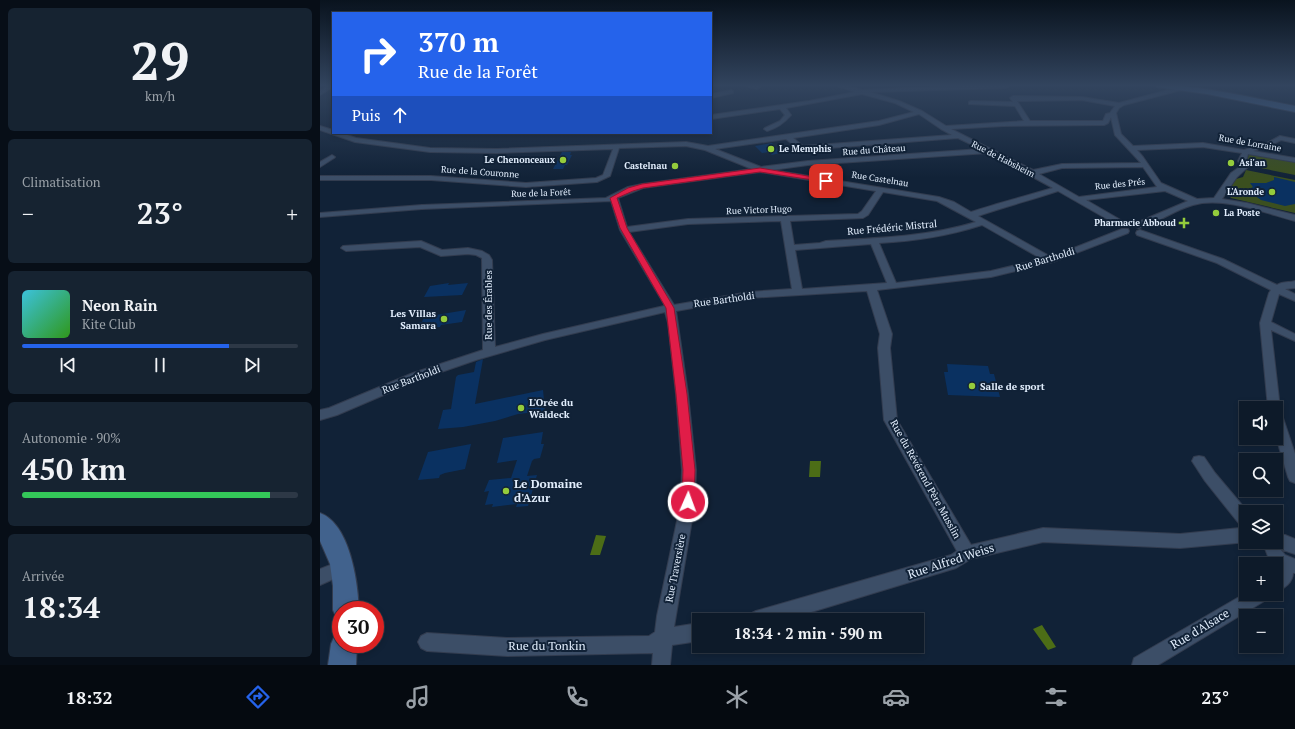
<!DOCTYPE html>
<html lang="fr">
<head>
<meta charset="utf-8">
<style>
  :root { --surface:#0d1a29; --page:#162331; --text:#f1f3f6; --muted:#9aa1a8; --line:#2d3846; --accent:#2563eb }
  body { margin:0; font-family:"PT Serif",serif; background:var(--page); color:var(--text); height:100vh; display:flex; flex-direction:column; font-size:15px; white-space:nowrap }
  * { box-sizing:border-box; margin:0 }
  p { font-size:13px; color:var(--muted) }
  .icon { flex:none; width:22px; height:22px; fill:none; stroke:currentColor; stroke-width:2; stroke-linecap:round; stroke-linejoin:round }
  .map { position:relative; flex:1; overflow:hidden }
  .side { display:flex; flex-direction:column; gap:8px; padding:8px; background:#070e17; width:320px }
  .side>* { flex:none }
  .hud { position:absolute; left:12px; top:12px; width:380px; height:122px; border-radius:0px; box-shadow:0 2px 6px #0003,0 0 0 1px var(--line); background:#2563eb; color:#fff; overflow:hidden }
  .buttons { position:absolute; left:919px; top:401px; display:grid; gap:8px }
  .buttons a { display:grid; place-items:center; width:44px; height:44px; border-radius:0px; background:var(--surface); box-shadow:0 2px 6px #0003,0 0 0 1px var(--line); font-size:20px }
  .speed { position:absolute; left:12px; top:601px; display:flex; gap:8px; font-size:20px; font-weight:700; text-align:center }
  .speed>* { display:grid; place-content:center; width:52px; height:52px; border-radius:50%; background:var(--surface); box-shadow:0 2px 6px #0003,0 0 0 1px var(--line); line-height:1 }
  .speed .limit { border:6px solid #d22; background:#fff; color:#111 }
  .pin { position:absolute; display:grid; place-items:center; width:34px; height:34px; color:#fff; margin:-17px; border-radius:8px; box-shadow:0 2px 6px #0006 }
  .me { position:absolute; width:44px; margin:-22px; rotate:2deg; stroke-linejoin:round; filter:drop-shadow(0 0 3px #0008) }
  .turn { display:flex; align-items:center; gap:14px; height:84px; padding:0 20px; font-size:18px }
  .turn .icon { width:52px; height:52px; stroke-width:2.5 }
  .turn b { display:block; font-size:28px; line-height:34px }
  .then { display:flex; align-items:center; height:38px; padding:0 20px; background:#0003; gap:8px; font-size:15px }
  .big { font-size:30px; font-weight:700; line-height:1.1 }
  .side .card { flex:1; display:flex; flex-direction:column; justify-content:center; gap:6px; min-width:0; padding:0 14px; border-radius:6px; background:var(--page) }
  .side .dial { align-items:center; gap:0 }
  .dial b { font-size:52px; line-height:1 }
  .song { display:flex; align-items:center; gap:12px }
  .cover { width:48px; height:48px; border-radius:6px; background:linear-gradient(135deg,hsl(190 70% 55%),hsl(110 70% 35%)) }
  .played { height:4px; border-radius:2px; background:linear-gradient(90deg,var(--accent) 75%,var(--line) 75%) }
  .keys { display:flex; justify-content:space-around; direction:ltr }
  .heat { display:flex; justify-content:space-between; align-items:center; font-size:22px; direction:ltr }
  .charge { height:6px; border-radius:3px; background:linear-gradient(90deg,#34c759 90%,var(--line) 0) }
  .trip { position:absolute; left:372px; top:613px; width:232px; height:40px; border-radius:0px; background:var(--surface); box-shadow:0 2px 6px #0003,0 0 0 1px var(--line); font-weight:700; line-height:40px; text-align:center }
  .dock { display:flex; height:64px; justify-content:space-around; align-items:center; background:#050a10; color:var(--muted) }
  .dock .icon { width:28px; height:28px }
  .dock .current { color:var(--accent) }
  .dock b { font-size:18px; color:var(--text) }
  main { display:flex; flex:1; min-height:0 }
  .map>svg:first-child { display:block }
  .green { fill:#3b4f1f }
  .water { fill:#4c6d16 }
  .building { fill:#0a3161 }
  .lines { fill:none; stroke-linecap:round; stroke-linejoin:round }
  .street-casing { stroke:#323c4f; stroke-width:2 }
  .secondary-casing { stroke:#323c4f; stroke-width:2 }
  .street { fill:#3c4e67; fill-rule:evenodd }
  .secondary { fill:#41628d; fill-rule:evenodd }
  .route { fill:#e11d48; stroke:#92132f }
  .poi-dot { fill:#94cc3c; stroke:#112237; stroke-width:1.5 }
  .labels { text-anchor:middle; stroke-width:4; stroke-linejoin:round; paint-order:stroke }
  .far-street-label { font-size:9px; fill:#e2eefd; stroke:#112237 }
  .far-poi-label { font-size:9px; font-weight:bold; fill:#e2eefd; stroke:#112237; text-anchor:end }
  .street-label { font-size:10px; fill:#e2eefd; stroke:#112237 }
  .poi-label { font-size:10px; font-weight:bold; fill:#e2eefd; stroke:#112237; text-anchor:start }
  .near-poi-label { font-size:12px; font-weight:bold; fill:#e2eefd; stroke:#112237; text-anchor:start }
  .near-street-label { font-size:12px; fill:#e2eefd; stroke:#112237 }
</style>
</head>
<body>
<main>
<section class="side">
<div class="card dial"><b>29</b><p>km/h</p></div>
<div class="card"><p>Climatisation</p>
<div class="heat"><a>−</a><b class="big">23°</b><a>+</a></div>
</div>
<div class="card">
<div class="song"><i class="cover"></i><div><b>Neon Rain</b><p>Kite Club</p></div></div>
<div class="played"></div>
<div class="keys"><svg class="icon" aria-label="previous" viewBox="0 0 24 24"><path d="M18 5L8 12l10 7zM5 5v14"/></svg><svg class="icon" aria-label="pause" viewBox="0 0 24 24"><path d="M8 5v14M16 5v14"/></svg><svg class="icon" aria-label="next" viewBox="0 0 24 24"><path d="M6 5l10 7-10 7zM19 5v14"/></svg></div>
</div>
<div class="card"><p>Autonomie · 90%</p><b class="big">450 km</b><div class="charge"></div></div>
<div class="card"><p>Arrivée</p><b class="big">18:34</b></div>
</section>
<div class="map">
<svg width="975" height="665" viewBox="0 0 975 665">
  <rect width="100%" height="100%" fill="#112237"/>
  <!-- green -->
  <path class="green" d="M929 153 975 162V175L931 166 927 163Z
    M926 170 975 180V213L911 198 907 193 916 179 923 177Z"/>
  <!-- water -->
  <path class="water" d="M490 461H501L500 477H489Z
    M276 535 286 536 280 555H270Z
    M722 625 736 647 728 650 713 629Z"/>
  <!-- building -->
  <path class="building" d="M452 143 460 153 452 155 449 152 442 153 435 146Z
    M242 152H251L250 155H252L247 165H245L243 169H233Z
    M954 177 975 182V204L965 206 941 200 927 190 933 187 930 183H946L954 180Z
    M129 283 128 285 148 283 142 295 104 297 110 286Z
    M146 310 142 322 121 325 120 327 86 331 85 324 102 322 104 317Z
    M163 359 155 404 223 390 225 411 198 414 175 421 143 427 118 429 123 410 131 409 136 377 138 375 154 372 156 362Z
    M627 364 668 366 670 374H674L680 397 628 395 624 372H628Z
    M223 432 221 444H224L220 458 214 459 212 461 207 476 217 475 208 506 196 507 197 504 172 507 173 504 165 505 169 491 164 492 169 480 191 478 197 460 177 463 183 438Z
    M151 444 145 469 125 473 120 475 119 478 98 480 108 452Z"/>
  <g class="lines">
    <!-- street casing -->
    <g class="street-casing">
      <path id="street" d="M9 85H13V87L0 95V91Z
        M422 85H435L440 87 437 89Z
        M515 85H524L542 90 665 85 689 86 686 88 550 92 579 101 602 111 626 126 704 121 695 106 649 104V102L651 101 693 102 690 98 693 96 762 97 799 103 863 86 865 87V89L804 105 799 108 796 113 801 134 813 146 883 143 924 150 947 143 960 136 975 139V143L961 140 951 145 933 151 975 158V162L928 154 926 161 929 166 917 177 902 199 927 203 975 215V221C945 213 903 196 873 205 854 210 838 223 819 228L816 227 815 225 816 223 868 201 845 191 766 200 804 222 805 224 804 226 801 227 738 191C711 200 684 207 658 216L731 257 802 229H808L809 231 808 233 733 262 671 277 557 290 572 334 570 348 577 420 651 545 723 528 860 534 920 528 926 529V542H928L860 548 723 542 651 559 636 568 465 620H427L430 614 436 611 631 555 637 551 564 420 558 348 560 334 547 291 429 298 356 311 368 394 376 470 375 502 354 627 379 623V641L352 645 350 665H332L333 653 187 656 107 651 101 648 98 642 101 636 107 633 187 638 329 636 335 632 337 616 361 502 362 470 356 394 348 323 345 312 225 340 156 360 101 379 17 415 0 420V410L9 408 93 373 163 350 162 258 156 255 148 254 121 256 100 247 26 251 21 248 23 246 101 241 122 250 148 248 162 251 169 255 172 260 175 347 223 334 344 306V304L300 230 291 201 102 209 0 217V213L102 205 286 198 308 187 322 184 432 169 385 150 366 146 299 148 290 176 277 182 206 187 111 180H0V176H111L206 183 276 178 283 175 293 149 177 153 110 152 35 142 0 130V126L13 130V133H21L36 138 110 148 177 149 366 142 388 146 559 121 594 112 575 103 542 94 466 108 471 115C464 123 457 128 447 131L444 129 445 128 460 121 465 115 460 109 391 119V115L489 101 535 92ZM762 100 795 106 790 113 786 114 783 121H710L697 101ZM599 114 621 129 632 135 483 146 473 138 559 125ZM791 117 795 135 821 163 742 164 713 170 631 129 683 126 784 125 788 123ZM638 138 661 149 488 161 441 167 395 149 466 139 477 148 483 150ZM883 147 922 153 918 161 921 166 911 173 894 198 877 199 841 183 823 157 817 150ZM668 153 733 188C706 196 678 203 651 212L634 202 619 197 452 170 488 165ZM823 167 837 187 759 197 719 174 742 168ZM440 172 556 191 542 211 538 214 368 219 307 227 298 198 323 188ZM563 192 617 201 656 222C606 237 557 238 506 241L500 243 474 245 470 221 543 218 548 215ZM461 221 472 289 429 292 354 305 309 232 368 224ZM662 225 722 259 671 271 576 283 559 243C595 241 628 236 662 225ZM551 244 567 283 482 289 475 250Z
        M411 90 413 91V93L391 98V94Z
        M12 155 15 157 14 158 0 167V162Z
        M820 230 903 259 957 285C963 281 969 283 975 281V288L965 289 975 294V301L959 294 951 322 975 334V341L951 330 960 408 959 411 962 415 975 454V483L970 481 968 477 956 437V408H948L940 323 949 293 951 290 897 263 817 235 816 233 817 231Z
        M879 456 884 457 895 473 928 512H926V528L921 526 885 481 872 461 874 457Z
        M956 535H965L975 539V554L960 549 965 555 975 559V573H973C973 582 964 589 956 592L957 567 956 564H953L949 559 944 546 946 542H956Z
        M23 560 29 562 31 567 29 572 0 585V569Z
        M926 593 948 594 946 600 838 665H812L814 658Z"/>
    </g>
    <!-- secondary casing -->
    <g class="secondary-casing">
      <path id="secondary" d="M833 85C881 85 928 97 975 106V112L887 94 837 87Z
        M0 513C30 524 38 582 39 610H21V620L17 619 13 610V586L10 564 0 541Z
        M21 632V644H37L36 665H8L11 644 15 635Z"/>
    </g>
    <!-- street -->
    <use href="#street" class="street"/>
    <!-- secondary -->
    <use href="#secondary" class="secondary"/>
  </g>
  <!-- sky -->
  <linearGradient id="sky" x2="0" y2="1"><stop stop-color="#09131e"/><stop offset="0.48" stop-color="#32445e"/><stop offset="1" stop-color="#32445e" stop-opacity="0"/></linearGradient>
  <rect width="975" height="178" fill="url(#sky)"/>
  <!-- route -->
  <path class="route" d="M440 168 506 179 509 181 506 182 440 172 323 188 313 191 297 198 307 228 354 308 367 394 375 470 374 502 372 506 368 508 363 506 362 502 363 470 356 394 346 308 300 228 290 198 308 188 322 184Z"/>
  <!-- markers -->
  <g class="poi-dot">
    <circle cx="451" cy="149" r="4"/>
    <circle cx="243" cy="160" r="4"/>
    <circle cx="911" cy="163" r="4"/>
    <circle cx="355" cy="166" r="4"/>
    <circle cx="952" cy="192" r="4"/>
    <circle cx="896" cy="213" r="4"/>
    <path d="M862 217h4v4h4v4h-4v4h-4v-4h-4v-4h4z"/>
    <circle cx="124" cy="319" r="4"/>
    <circle cx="652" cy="386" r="4"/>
    <circle cx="201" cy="408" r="4"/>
    <circle cx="186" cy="491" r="4"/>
  </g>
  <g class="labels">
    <!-- far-street labels -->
    <g class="far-street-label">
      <text transform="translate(930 143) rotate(10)" y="3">Rue de Lorraine</text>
      <text transform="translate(554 150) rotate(-4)" y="3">Rue du Château</text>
      <text transform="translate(683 159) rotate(27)" y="3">Rue de Habsheim</text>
      <text transform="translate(160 172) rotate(4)" y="3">Rue de la Couronne</text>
      <text transform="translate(560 179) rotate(9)" y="3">Rue Castelnau</text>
      <text transform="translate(800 184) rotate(-6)" y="3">Rue des Prés</text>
      <text transform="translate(221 193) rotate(-2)" y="3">Rue de la Forêt</text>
      <text transform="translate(439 210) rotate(-2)" y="3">Rue Victor Hugo</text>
    </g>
    <!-- far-poi labels -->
    <g class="far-poi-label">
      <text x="459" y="152" text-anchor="start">Le Memphis</text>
      <text x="235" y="163">Le Chenonceaux</text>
      <text x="919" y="166" text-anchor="start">Asi'an</text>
      <text x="347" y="169">Castelnau</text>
      <text x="944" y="195">L'Aronde</text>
      <text x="904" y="216" text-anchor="start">La Poste</text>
      <text x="856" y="226">Pharmacie Abboud</text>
    </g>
    <!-- street labels -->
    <g class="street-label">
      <text transform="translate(572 227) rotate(-5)" y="4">Rue Frédéric Mistral</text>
      <text transform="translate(725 259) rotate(-17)" y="4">Rue Bartholdi</text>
      <text transform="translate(404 299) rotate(-8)" y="4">Rue Bartholdi</text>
      <text transform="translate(168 305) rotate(-90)" y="4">Rue des Érables</text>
      <text transform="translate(91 379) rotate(-21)" y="4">Rue Bartholdi</text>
      <text transform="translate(606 479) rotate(61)" y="4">Rue du Révérend Père Musslin</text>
      <text transform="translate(355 568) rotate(-79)" y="4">Rue Traversière</text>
    </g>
    <!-- poi labels -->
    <g class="poi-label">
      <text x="116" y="317" text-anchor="end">Les Villas<tspan x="116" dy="12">Samara</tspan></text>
      <text x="660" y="390">Salle de sport</text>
      <text x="209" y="406">L'Orée du<tspan x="209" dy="12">Waldeck</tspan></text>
    </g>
    <!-- near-poi labels -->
    <g class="near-poi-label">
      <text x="194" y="488">Le Domaine<tspan x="194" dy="14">d'Azur</tspan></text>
    </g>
    <!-- near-street labels -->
    <g class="near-street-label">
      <text transform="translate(631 561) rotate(-18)" y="4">Rue Alfred Weiss</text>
      <text transform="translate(880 629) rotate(-31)" y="4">Rue d'Alsace</text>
      <text x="227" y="650">Rue du Tonkin</text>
    </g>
  </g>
</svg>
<div class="buttons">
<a><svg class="icon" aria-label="sound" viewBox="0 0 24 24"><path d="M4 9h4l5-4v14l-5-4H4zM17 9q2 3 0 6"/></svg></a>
<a><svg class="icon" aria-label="search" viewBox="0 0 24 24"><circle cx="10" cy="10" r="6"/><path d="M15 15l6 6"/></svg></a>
<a><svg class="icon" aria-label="layers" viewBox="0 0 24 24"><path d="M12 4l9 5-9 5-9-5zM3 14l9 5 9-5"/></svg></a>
<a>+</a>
<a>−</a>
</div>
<div class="speed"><div class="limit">30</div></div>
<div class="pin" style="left:506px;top:181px;background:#d93025"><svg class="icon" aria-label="arrive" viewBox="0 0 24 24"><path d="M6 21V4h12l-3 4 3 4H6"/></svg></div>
<svg class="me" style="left:368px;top:502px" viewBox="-20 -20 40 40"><circle r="17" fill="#e11d48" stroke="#fff" stroke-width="3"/><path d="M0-11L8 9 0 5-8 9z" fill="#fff"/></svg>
<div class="trip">18:34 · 2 min · 590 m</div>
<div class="hud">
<div class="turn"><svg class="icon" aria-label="right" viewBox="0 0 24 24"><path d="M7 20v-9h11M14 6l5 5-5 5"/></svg><div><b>370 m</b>Rue de la Forêt</div></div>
<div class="then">Puis<svg class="icon" aria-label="ahead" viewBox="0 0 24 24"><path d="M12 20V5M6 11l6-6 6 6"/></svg></div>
</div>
</div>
</main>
<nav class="dock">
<b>18:32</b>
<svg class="icon current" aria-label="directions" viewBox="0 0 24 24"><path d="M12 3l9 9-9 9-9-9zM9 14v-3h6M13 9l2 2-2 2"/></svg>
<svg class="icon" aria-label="music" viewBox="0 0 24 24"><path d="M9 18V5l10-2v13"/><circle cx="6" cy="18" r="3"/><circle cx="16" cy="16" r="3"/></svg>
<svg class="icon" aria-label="phone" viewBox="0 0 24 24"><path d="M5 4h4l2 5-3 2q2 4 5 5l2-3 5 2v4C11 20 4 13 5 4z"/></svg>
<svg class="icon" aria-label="climate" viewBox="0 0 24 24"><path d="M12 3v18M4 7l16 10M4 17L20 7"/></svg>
<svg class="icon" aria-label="car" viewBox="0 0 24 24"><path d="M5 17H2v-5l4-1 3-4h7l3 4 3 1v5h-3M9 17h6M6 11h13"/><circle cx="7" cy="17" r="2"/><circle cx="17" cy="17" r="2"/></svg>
<svg class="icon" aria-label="filters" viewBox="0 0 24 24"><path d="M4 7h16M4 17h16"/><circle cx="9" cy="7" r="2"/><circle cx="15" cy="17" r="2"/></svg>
<b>23°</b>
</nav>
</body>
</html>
